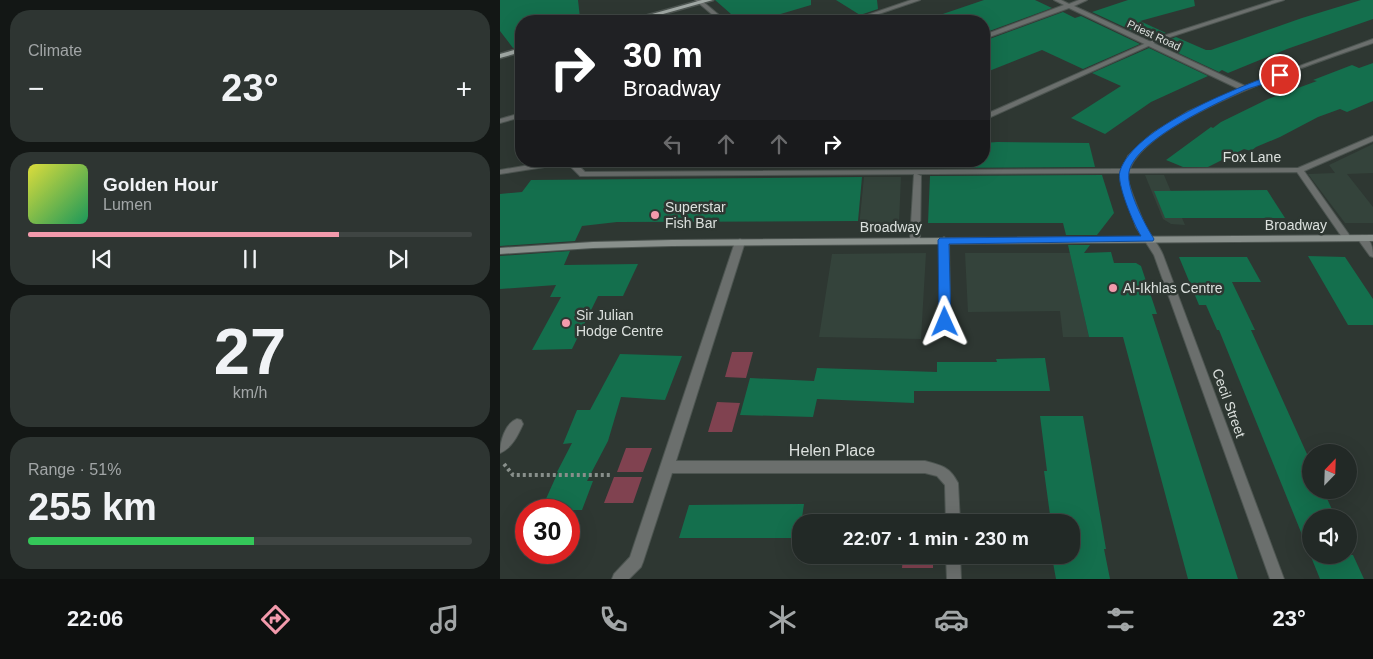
<!DOCTYPE html>
<html lang="en">
<head>
<meta charset="utf-8">
<style>
  :root { --surface:#222926; --page:#2e3532; --text:#f1f3f6; --muted:#a2a6a7; --line:#3f4543; --accent:#f39aac }
  body { margin:0; font-family:Helvetica,sans-serif; background:var(--page); color:var(--text); height:100vh; display:flex; flex-direction:column; font-size:19px; white-space:nowrap }
  * { box-sizing:border-box; margin:0 }
  p { font-size:16px; color:var(--muted) }
  .icon { flex:none; width:28px; height:28px; fill:none; stroke:currentColor; stroke-width:2; stroke-linecap:round; stroke-linejoin:round }
  .map { position:relative; flex:1; overflow:hidden }
  .side { display:flex; flex-direction:column; gap:10px; padding:10px; background:#131715; width:500px }
  .side>* { flex:none }
  .hud { position:absolute; left:15px; top:15px; width:475px; height:152px; border-radius:20px; box-shadow:0 5px 20px #0002,0 0 0 1px var(--line); background:#202124; color:#fff; overflow:hidden }
  .needle { width:32px; rotate:23deg }
  .fabs { position:absolute; left:802px; top:444px; display:grid; gap:10px }
  .fabs a { display:grid; place-items:center; width:55px; height:55px; border-radius:50%; background:var(--surface); box-shadow:0 5px 20px #0002,0 0 0 1px var(--line); font-size:25px }
  .speed { position:absolute; left:15px; top:499px; display:flex; gap:10px; font-size:25px; font-weight:700; text-align:center }
  .speed>* { display:grid; place-content:center; width:65px; height:65px; border-radius:50%; background:var(--surface); box-shadow:0 5px 20px #0002,0 0 0 1px var(--line); line-height:1 }
  .speed .limit { border:8px solid #d22; background:#fff; color:#111 }
  .pin { position:absolute; display:grid; place-items:center; width:42px; height:42px; color:#fff; margin:-21px; border:2px solid #fff; border-radius:50%; box-shadow:0 1px 5px #0007 }
  .me { position:absolute; width:55px; margin:-28px; rotate:359deg; stroke-linejoin:round; filter:drop-shadow(0 0 4px #0008) }
  .turn { display:flex; align-items:center; gap:18px; height:105px; padding:0 25px; font-size:22px }
  .turn .icon { width:65px; height:65px; stroke-width:2.5 }
  .turn b { display:block; font-size:35px; line-height:42px }
  .lanes { display:flex; align-items:center; height:48px; padding:0 25px; background:#0003; justify-content:center; gap:25px; direction:ltr }
  .lanes .off { opacity:.35 }
  .big { font-size:38px; font-weight:800; line-height:1.1 }
  .side .card { flex:1; display:flex; flex-direction:column; justify-content:center; gap:8px; min-width:0; padding:0 18px; border-radius:20px; background:var(--page) }
  .side .dial { align-items:center; gap:0 }
  .dial b { font-size:65px; line-height:1 }
  .song { display:flex; align-items:center; gap:15px }
  .cover { width:60px; height:60px; border-radius:8px; background:linear-gradient(135deg,hsl(60 70% 55%),hsl(150 70% 35%)) }
  .played { height:5px; border-radius:2px; background:linear-gradient(90deg,var(--accent) 70%,var(--line) 70%) }
  .keys { display:flex; justify-content:space-around; direction:ltr }
  .heat { display:flex; justify-content:space-between; align-items:center; font-size:28px; direction:ltr }
  .charge { height:8px; border-radius:4px; background:linear-gradient(90deg,#34c759 51%,var(--line) 0) }
  .trip { position:absolute; left:292px; top:514px; width:288px; height:50px; border-radius:20px; background:var(--surface); box-shadow:0 5px 20px #0002,0 0 0 1px var(--line); font-weight:800; line-height:50px; text-align:center }
  .menu { display:flex; height:80px; justify-content:space-around; align-items:center; background:#0e100f; color:var(--muted) }
  .menu .icon { width:35px; height:35px }
  .menu .current { color:var(--accent) }
  .menu b { font-size:22px; color:var(--text) }
  main { display:flex; flex:1; min-height:0 }
  .map>svg:first-child { display:block }
  .built { fill:#34433b }
  .green { fill:#804250 }
  .building { fill:#146f4d }
  .lines { fill:none; stroke-linecap:round; stroke-linejoin:round }
  .lane-casing { stroke:#4d5551; stroke-width:2 }
  .street-casing { stroke:#4d5551; stroke-width:2 }
  .secondary-casing { stroke:#4d5551; stroke-width:2 }
  .primary-casing { stroke:#4d5551; stroke-width:3 }
  .path { stroke:#888f8b; stroke-width:4; stroke-dasharray:3 3; stroke-linecap:butt }
  .lane { fill:#6b6f6d; fill-rule:evenodd }
  .street { fill:#6b6f6d; fill-rule:evenodd }
  .secondary { fill:#89908c; fill-rule:evenodd }
  .primary { fill:#a0a8a4; fill-rule:evenodd }
  .route { fill:#1a73e8; stroke:#114b97 }
  .poi-dot { fill:#f39aac; stroke:#2e3732; stroke-width:2 }
  .labels { text-anchor:middle; stroke-width:5; stroke-linejoin:round; paint-order:stroke }
  .far-street-label { font-size:11px; fill:#dbe0dd; stroke:#2e3732 }
  .street-label { font-size:14px; fill:#dbe0dd; stroke:#2e3732 }
  .poi-label { font-size:14px; fill:#dbe0dd; stroke:#2e3732; text-anchor:start }
  .near-street-label { font-size:16px; fill:#dbe0dd; stroke:#2e3732 }
</style>
</head>
<body>
<main>
<section class="side">
<div class="card"><p>Climate</p>
<div class="heat"><a>−</a><b class="big">23°</b><a>+</a></div>
</div>
<div class="card">
<div class="song"><i class="cover"></i><div><b>Golden Hour</b><p>Lumen</p></div></div>
<div class="played"></div>
<div class="keys"><svg class="icon" aria-label="previous" viewBox="0 0 24 24"><path d="M18 5L8 12l10 7zM5 5v14"/></svg><svg class="icon" aria-label="pause" viewBox="0 0 24 24"><path d="M8 5v14M16 5v14"/></svg><svg class="icon" aria-label="next" viewBox="0 0 24 24"><path d="M6 5l10 7-10 7zM19 5v14"/></svg></div>
</div>
<div class="card dial"><b>27</b><p>km/h</p></div>
<div class="card"><p>Range · 51%</p><b class="big">255 km</b><div class="charge"></div></div>
</section>
<div class="map">
<svg width="873" height="579" viewBox="0 0 873 579">
  <rect width="100%" height="100%" fill="#2e3732"/>
  <!-- built -->
  <path class="built" d="M873 144V173L847 174 873 207V223H845L808 174 835 173 829 165Z
    M645 175H664L685 225 671 224 663 219Z
    M364 177H401L399 222 394 226 359 227Z
    M426 253 421 339 319 337 332 254Z
    M465 253H570L589 337H563L560 311 468 312Z"/>
  <!-- green -->
  <path class="green" d="M232 352H253L246 378 225 377Z
    M217 402 240 403 232 432H208Z
    M126 448H152L143 472H117Z
    M114 477H142L133 503H104Z
    M403 555H433V568H402Z"/>
  <!-- building -->
  <path class="building" d="M0 0H78L80 18 65 21H21V46L13 48 0 31Z
    M215 0H311V5L257 21H239Z
    M336 0H377L378 9 360 15Z
    M484 0H535L552 8 484 33V21H432L431 18Z
    M628 0H694L695 6 640 21 666 33 650 39 592 12Z
    M861 0H873V19L787 49 728 73 722 70 719 72 659 44 676 37 706 50H711L802 18Z
    M563 12 575 18 581 16 640 44 583 69 542 50 484 73V41Z
    M649 48 708 76 651 102 605 134 571 118 621 86 592 73Z
    M873 63V101L847 112 840 109 818 117 780 137 756 147 751 151 744 149 708 167H683L666 160 711 127 713 128 721 122 768 99 817 81 813 80 852 65 859 68Z
    M497 142 589 143 595 167 430 168V161H484V143Z
    M602 175 614 213 597 235H566L563 223H428L430 176Z
    M362 177 358 221 117 222 82 226 75 241 0 246V194L22 192 31 180Z
    M767 190 785 218H665L654 191Z
    M568 245H590L584 253 611 252 614 263H636L641 266 657 314H652L738 579H688L623 337H589Z
    M70 251 64 265 138 264 123 296H98L72 349 32 350 61 297H50L56 285 0 289V256Z
    M808 256 845 257 873 299V325H848Z
    M679 257H747L761 282H732L755 330H751L811 463V490H823L836 518H811V555H853L864 579H820L719 330H717L706 305H699Z
    M120 354 182 356 165 400 121 397 108 441 87 481H93L82 510H41L58 472H57L72 443 63 444 77 410H90Z
    M545 358 550 391H414V403L317 399 313 417 240 415 250 378 314 381 317 368 437 372V362H497L496 359Z
    M540 416H583L606 549H604L610 579H556L552 557H556V555H571V522H551L544 471H547Z
    M304 504 299 538H179L189 505Z"/>
  <g class="lines">
    <!-- lane casing -->
    <g class="lane-casing">
      <path id="lane" d="M411 0H420L358 21H350Z
        M775 0H784L664 39 484 120V115L660 37Z
        M21 113V117L0 123V119Z
        M873 136V141L804 171 850 236 852 238 847 241 844 240 797 172 83 176H80L65 161H74L85 172 798 168Z"/>
    </g>
    <!-- street casing -->
    <g class="street-casing">
      <path id="street" d="M195 0H201L226 21H220Z
        M554 0H561L569 4 579 0H587L574 6 745 86 873 39V43C827 59 625 123 628 180 629 187 643 222 647 229 652 238 659 245 663 255L784 579H770L654 255 636 227 621 183 620 177 628 156 653 133 687 112 739 89 569 8 484 39V35L564 5Z
        M53 161H74L70 163 0 174V170Z
        M414 174H417L421 176 420 240 415 243 410 240Z
        M862 235C871 238 873 248 873 257L870 256 857 238Z
        M444 237 449 240 450 323 449 326H441L440 323 439 240Z
        M240 239 245 242 176 461H425C441 465 450 467 458 483L460 522H446L445 485 437 476 425 473H172L143 562 141 567 129 579H112L114 574 130 557 235 242Z
        M17 419 21 420 23 424C18 435 12 448 0 453 0 442 5 423 17 419Z
        M446 555H460L461 579H447Z"/>
    </g>
    <!-- secondary casing -->
    <g class="secondary-casing">
      <path id="secondary" d="M873 235V241L172 246 93 248 0 254V248L93 242 172 240Z"/>
    </g>
    <!-- primary casing -->
    <g class="primary-casing">
      <path id="primary" d="M202 0H213L138 21H127Z
        M21 48V52L0 58V54Z"/>
    </g>
    <!-- path -->
    <path class="path" d="M4 464 13 475H111"/>
    <!-- lane -->
    <use href="#lane" class="lane"/>
    <!-- street -->
    <use href="#street" class="street"/>
    <!-- secondary -->
    <use href="#secondary" class="secondary"/>
    <!-- primary -->
    <use href="#primary" class="primary"/>
  </g>
  <!-- route -->
  <path class="route" d="M777 73 784 75C774 83 757 85 745 90 717 103 635 140 629 172 626 189 645 225 654 239L653 241 449 244 451 322 449 326H441L439 322 438 240 440 238 641 236C634 225 616 183 620 171 634 127 737 88 777 73Z"/>
  <!-- markers -->
  <g class="poi-dot">
    <circle cx="155" cy="215" r="5"/>
    <circle cx="613" cy="288" r="5"/>
    <circle cx="66" cy="323" r="5"/>
  </g>
  <g class="labels">
    <!-- far-street labels -->
    <g class="far-street-label">
      <text transform="translate(654 35) rotate(25)" y="4">Priest Road</text>
    </g>
    <!-- street labels -->
    <g class="street-label">
      <text x="752" y="162">Fox Lane</text>
      <text x="796" y="230">Broadway</text>
      <text x="391" y="232">Broadway</text>
      <text transform="translate(729 403) rotate(70)" y="5">Cecil Street</text>
    </g>
    <!-- poi labels -->
    <g class="poi-label">
      <text x="165" y="212">Superstar<tspan x="165" dy="16">Fish Bar</tspan></text>
      <text x="623" y="293">Al-Ikhlas Centre</text>
      <text x="76" y="320">Sir Julian<tspan x="76" dy="16">Hodge Centre</tspan></text>
    </g>
    <!-- near-street labels -->
    <g class="near-street-label">
      <text x="332" y="456">Helen Place</text>
    </g>
  </g>
</svg>
<div class="fabs">
<a><svg class="needle" viewBox="-14 -14 28 28"><path d="M0-13l5 13h-10z" fill="#e53935"/><path d="M0 13l5-13h-10z" fill="#a2a6a7"/></svg></a>
<a><svg class="icon" aria-label="sound" viewBox="0 0 24 24"><path d="M4 9h4l5-4v14l-5-4H4zM17 9q2 3 0 6"/></svg></a>
</div>
<div class="speed"><div class="limit">30</div></div>
<div class="pin" style="left:780px;top:75px;background:#d93025"><svg class="icon" aria-label="arrive" viewBox="0 0 24 24"><path d="M6 21V4h12l-3 4 3 4H6"/></svg></div>
<svg class="me" style="left:445px;top:322px" viewBox="-20 -20 40 40"><path d="M0-17L14 15 0 8-14 15z" fill="#1a73e8" stroke="#fff" stroke-width="4"/></svg>
<div class="trip">22:07 · 1 min · 230 m</div>
<div class="hud">
<div class="turn"><svg class="icon" aria-label="right" viewBox="0 0 24 24"><path d="M7 20v-9h11M14 6l5 5-5 5"/></svg><div><b>30 m</b>Broadway</div></div>
<div class="lanes"><svg class="icon off" aria-label="left" viewBox="0 0 24 24"><path d="M17 20v-9H6M10 6l-5 5 5 5"/></svg><svg class="icon off" aria-label="ahead" viewBox="0 0 24 24"><path d="M12 20V5M6 11l6-6 6 6"/></svg><svg class="icon off" aria-label="ahead" viewBox="0 0 24 24"><path d="M12 20V5M6 11l6-6 6 6"/></svg><svg class="icon" aria-label="right" viewBox="0 0 24 24"><path d="M7 20v-9h11M14 6l5 5-5 5"/></svg></div>
</div>
</div>
</main>
<nav class="menu">
<b>22:06</b>
<svg class="icon current" aria-label="directions" viewBox="0 0 24 24"><path d="M12 3l9 9-9 9-9-9zM9 14v-3h6M13 9l2 2-2 2"/></svg>
<svg class="icon" aria-label="music" viewBox="0 0 24 24"><path d="M9 18V5l10-2v13"/><circle cx="6" cy="18" r="3"/><circle cx="16" cy="16" r="3"/></svg>
<svg class="icon" aria-label="phone" viewBox="0 0 24 24"><path d="M5 4h4l2 5-3 2q2 4 5 5l2-3 5 2v4C11 20 4 13 5 4z"/></svg>
<svg class="icon" aria-label="climate" viewBox="0 0 24 24"><path d="M12 3v18M4 7l16 10M4 17L20 7"/></svg>
<svg class="icon" aria-label="car" viewBox="0 0 24 24"><path d="M5 17H2v-5l4-1 3-4h7l3 4 3 1v5h-3M9 17h6M6 11h13"/><circle cx="7" cy="17" r="2"/><circle cx="17" cy="17" r="2"/></svg>
<svg class="icon" aria-label="filters" viewBox="0 0 24 24"><path d="M4 7h16M4 17h16"/><circle cx="9" cy="7" r="2"/><circle cx="15" cy="17" r="2"/></svg>
<b>23°</b>
</nav>
</body>
</html>
